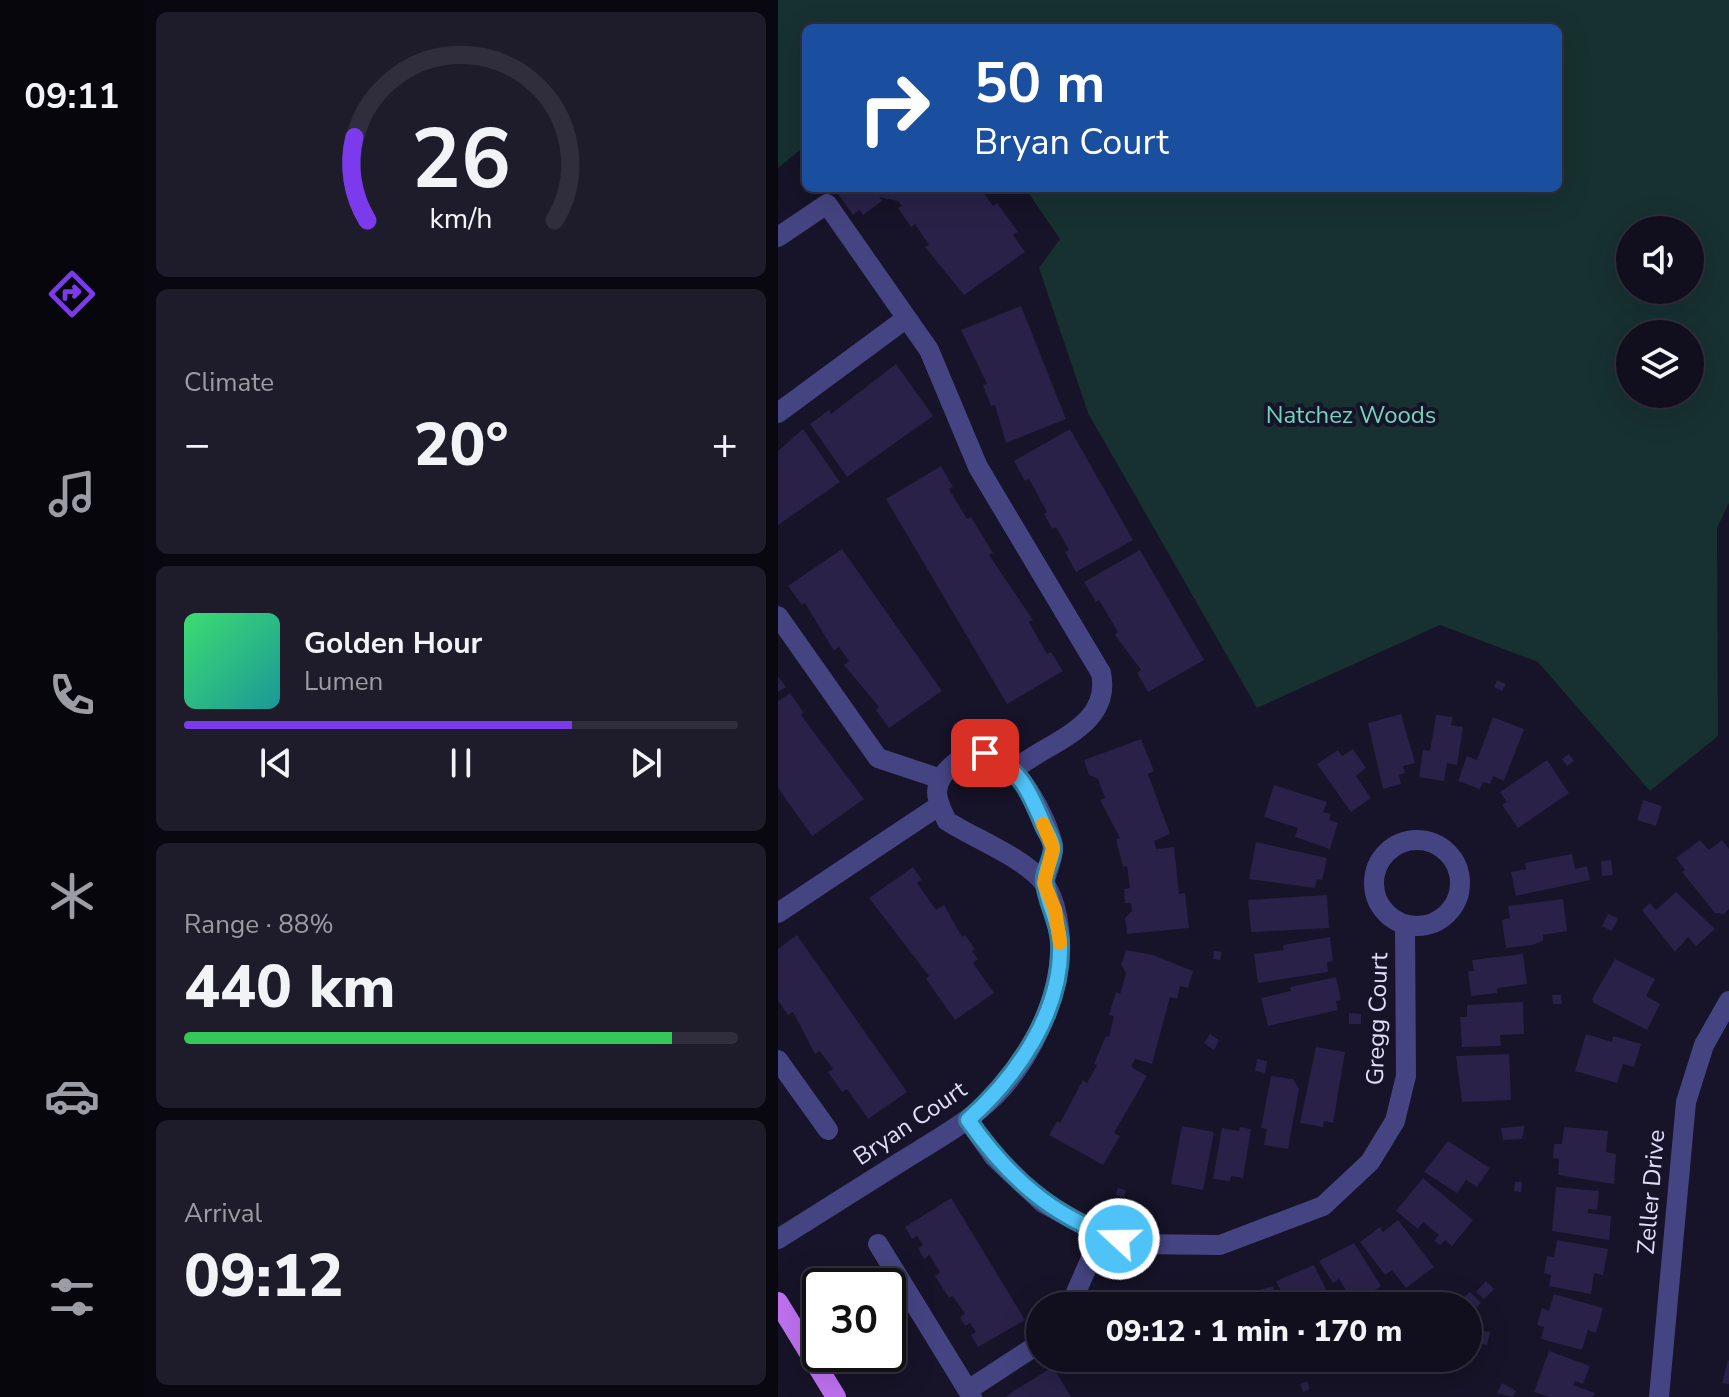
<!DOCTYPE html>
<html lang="en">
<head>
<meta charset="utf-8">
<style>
  :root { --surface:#110e1e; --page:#1e1c2b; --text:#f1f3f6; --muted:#9c9ca4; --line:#302e3c; --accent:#7c3aed }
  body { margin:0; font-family:"Nunito Sans",sans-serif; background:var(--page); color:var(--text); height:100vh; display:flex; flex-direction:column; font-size:30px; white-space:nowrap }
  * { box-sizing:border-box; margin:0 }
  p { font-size:26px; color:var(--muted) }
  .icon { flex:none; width:44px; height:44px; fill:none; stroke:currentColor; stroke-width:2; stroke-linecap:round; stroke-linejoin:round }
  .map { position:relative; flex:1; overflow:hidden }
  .sheet { display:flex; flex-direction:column; gap:12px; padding:12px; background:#090810; width:634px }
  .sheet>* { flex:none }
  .banner { position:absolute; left:24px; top:24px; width:760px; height:168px; border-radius:12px; box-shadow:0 8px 32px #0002,0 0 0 2px var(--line); background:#1a4fa0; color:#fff; overflow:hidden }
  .controls { position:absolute; left:838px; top:216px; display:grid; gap:16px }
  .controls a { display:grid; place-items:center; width:88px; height:88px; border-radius:50%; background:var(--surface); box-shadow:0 8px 32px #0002,0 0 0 2px var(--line); font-size:40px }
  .speed { position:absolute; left:24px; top:1268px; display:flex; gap:16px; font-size:40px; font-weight:700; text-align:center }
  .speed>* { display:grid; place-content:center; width:104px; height:104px; border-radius:50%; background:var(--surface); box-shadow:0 8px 32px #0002,0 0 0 2px var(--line); line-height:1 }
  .speed .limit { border:4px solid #111; border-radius:12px; background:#fff; color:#111 }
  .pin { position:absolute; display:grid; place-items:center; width:68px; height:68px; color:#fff; margin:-34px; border-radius:16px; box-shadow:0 4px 12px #0006 }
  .me { position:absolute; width:88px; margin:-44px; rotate:291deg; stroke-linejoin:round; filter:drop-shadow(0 0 6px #0008) }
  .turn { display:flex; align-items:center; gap:28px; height:168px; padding:0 40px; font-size:36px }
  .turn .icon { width:104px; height:104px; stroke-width:2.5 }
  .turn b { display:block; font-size:56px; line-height:68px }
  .big { font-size:60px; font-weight:800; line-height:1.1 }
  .sheet .tile { flex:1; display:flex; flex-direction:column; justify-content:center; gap:12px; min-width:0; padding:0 28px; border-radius:12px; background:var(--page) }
  .sheet .dial { align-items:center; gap:0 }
  .dial svg { height:208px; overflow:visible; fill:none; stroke:var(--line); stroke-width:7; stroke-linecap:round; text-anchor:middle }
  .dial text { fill:var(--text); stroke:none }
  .song { display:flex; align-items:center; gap:24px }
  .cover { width:96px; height:96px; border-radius:12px; background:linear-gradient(135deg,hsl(140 70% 55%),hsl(180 70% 35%)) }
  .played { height:8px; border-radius:4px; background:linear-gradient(90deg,var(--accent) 70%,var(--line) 70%) }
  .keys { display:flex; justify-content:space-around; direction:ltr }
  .heat { display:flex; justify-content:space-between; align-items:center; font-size:44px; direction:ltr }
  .charge { height:12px; border-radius:6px; background:linear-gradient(90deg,#34c759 88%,var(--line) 0) }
  .trip { position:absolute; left:248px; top:1292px; width:456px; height:80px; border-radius:40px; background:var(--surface); box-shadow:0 8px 32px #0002,0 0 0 2px var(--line); font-weight:800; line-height:80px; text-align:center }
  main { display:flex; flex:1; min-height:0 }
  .dock { display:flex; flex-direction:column; width:144px; justify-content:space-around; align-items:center; background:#07060c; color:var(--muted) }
  .dock .icon { width:56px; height:56px }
  .dock .selected { color:var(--accent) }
  .dock b { font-size:36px; color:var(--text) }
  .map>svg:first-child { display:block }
  .green { fill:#173130; fill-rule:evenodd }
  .building { fill:#292147 }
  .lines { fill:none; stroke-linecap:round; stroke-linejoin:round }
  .minor { stroke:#454482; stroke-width:20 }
  .major { stroke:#bf71ef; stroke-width:20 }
  .route-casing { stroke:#337fa1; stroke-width:20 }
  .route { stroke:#4fc3f7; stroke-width:14 }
  .slow { stroke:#f59e0b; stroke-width:14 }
  .labels { text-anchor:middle; stroke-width:8; stroke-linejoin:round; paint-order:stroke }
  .park-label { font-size:24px; fill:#71d5bb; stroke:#171328 }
  .street-label { font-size:24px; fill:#e1defb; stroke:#171328 }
</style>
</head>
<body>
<main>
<nav class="dock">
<b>09:11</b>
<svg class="icon selected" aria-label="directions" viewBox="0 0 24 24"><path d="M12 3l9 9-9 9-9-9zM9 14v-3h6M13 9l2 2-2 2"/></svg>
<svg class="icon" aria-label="music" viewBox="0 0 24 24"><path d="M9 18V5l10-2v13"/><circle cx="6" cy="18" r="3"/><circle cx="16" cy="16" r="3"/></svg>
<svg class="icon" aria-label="phone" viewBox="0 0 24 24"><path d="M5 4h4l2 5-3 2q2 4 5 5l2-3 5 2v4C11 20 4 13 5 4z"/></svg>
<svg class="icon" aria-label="climate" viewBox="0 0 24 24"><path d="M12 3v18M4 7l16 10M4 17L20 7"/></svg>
<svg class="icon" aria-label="car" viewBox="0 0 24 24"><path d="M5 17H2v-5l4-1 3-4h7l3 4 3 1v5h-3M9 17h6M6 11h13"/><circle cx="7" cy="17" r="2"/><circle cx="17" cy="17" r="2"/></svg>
<svg class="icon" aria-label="filters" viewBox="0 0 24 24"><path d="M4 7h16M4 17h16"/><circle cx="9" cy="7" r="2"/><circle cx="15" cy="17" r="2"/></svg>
</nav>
<section class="sheet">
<div class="tile dial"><svg viewBox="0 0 100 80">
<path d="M14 69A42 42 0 1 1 86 69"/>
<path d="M14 69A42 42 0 0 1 9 37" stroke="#7c3aed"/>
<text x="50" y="56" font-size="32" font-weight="700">26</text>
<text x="50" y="72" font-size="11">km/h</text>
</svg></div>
<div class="tile"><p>Climate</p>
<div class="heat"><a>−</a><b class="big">20°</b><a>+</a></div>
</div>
<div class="tile">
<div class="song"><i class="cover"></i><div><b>Golden Hour</b><p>Lumen</p></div></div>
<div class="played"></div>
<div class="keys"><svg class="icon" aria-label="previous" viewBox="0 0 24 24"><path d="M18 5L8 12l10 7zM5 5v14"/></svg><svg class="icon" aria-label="pause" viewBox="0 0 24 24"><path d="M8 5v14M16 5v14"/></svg><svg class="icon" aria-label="next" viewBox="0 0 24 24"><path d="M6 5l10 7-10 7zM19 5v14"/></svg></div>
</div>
<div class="tile"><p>Range · 88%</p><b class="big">440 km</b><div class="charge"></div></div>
<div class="tile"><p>Arrival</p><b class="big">09:12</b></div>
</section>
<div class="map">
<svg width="951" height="1397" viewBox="0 0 951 1397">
  <rect width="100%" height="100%" fill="#171328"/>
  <!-- green -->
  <path class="green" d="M0 0H951V503L939 528 940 736 872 791 760 662 662 625 479 708 310 413 261 268 282 239 247 188H780V28H28V145L0 168ZM852 230H912V290H852ZM852 334H912V394H852Z"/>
  <!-- building -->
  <path class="building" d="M56 188H202L215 206 219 203 240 232 235 235 247 252 186 295 147 247 151 245 137 224 133 227 120 208 124 206 120 201 101 197 104 201 85 215 82 210 75 215Z
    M243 306 288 419 228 443 217 405 213 406 205 385 209 384 183 330Z
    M118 364 155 416 69 477 32 424 51 410 53 414Z
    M25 429 62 482 0 525V451Z
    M292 429 355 540 298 572 287 552 291 550 278 527 274 529 266 514 269 512 251 479 247 481 236 461Z
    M163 466 175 487 171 489 189 519 193 517 215 553 211 555 255 620 251 622 269 654 273 652 285 671 229 704 108 499Z
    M64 549 164 691 111 728 98 710 101 707 66 665 71 661 61 647 56 651 27 603 24 605 10 586Z
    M362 550 426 660 370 692 359 673 363 670 337 635 340 632 321 600 318 602 306 582Z
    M0 676 8 687 0 692Z
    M719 680 728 684 724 691 716 687Z
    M12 693 26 713 23 715 86 799 34 836 0 788V701Z
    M623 714 637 763 625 766 627 773 621 775 623 784 605 789 590 723Z
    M658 715 675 717 673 725 685 727 679 765 669 763 666 781 641 777 645 750 652 751Z
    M715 717 746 729 726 781 715 776 712 784 705 782 702 789 680 781 689 756 699 760Z
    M363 739 376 771 370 774 392 834 376 841 378 849 396 847 401 894 407 893 411 928 349 934 347 918 354 911 353 903H347L346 889 352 888 349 866 345 867 338 839 342 838 322 800 327 798 320 779 311 775 306 760Z
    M575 749 588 768 578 776 593 798 573 812 539 764 560 750 564 756Z
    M791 754 796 761 789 766 784 759Z
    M769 760 791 793 740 828 724 805 729 802 722 792Z
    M496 785 549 802 545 812 553 814 551 820 560 823 552 849 517 837 520 828 486 817Z
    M865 800 884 806 878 826 859 820Z
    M922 840 931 850 944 840 951 849V909L946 914 937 913 904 872 907 870 898 858Z
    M478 842 549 858 544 880 539 879 537 888 471 879Z
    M794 854 797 869 809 866 812 880 738 896 733 872 748 869 747 863Z
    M833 860 835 875 824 876 823 861Z
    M135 867 144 880 139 883 158 910 166 905 184 937 187 935 197 949 194 951 200 959 195 963 216 993 177 1020 148 979 151 976 91 898Z
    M898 892 937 929 918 946 910 937 897 952 864 910 872 903 878 910Z
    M549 895 551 928 473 932 470 900Z
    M785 899 789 931 765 935V941L754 945 728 948 724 920 732 918 730 906Z
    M830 914 840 918 834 931 824 926Z
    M19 935 129 1092 90 1119 69 1089 64 1092 50 1072 55 1069 42 1051 37 1054 15 1012 10 1015 0 1001V949Z
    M552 937 555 961 549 962 550 972 480 983 476 954 506 950 505 945Z
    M348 950 375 955 415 971 410 988 402 986 399 999 392 997 374 1064 357 1059 353 1067 369 1076 336 1133 342 1136 325 1165 271 1135 279 1121 282 1123 305 1080 309 1083 319 1065 316 1064 328 1036 331 1037 336 1016 331 1015 338 992 342 994 348 973 343 965Z
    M436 951 444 952 442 960 435 959Z
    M745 954 749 984 719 988V993L693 996 690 971H696L694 960Z
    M837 959 877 979 868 996 882 1004 869 1030 816 1003 814 999Z
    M558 977 563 1000 558 1001 560 1010 490 1026 483 998 513 991 512 987Z
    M774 995H783L784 1004H775Z
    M745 1002 746 1034 722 1035 723 1046 684 1047 682 1017H689V1005Z
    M571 1013 583 1014V1024H571Z
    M432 1034 441 1040 436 1050 426 1043Z
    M808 1034 834 1042 835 1036 863 1044 856 1067 845 1064 839 1083 797 1071Z
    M538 1047 567 1052 555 1123 546 1121 545 1127 522 1123Z
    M731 1054 733 1100 684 1102 678 1056Z
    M479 1059 489 1061 487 1073 477 1071Z
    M493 1076 515 1079 521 1089 510 1149 486 1145 489 1129 483 1128Z
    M404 1126 436 1132 425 1190 393 1184Z
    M747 1126 744 1139 725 1140 723 1128Z
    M462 1127 473 1129 465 1178 453 1176 452 1181 435 1179 444 1128 461 1131Z
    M786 1127 830 1131 828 1152 838 1154 836 1184 780 1175 781 1159 775 1158 776 1144H784Z
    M670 1141 712 1168 699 1187 688 1180 679 1193 646 1172Z
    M645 1178 695 1220 674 1246 667 1240 662 1245 656 1241 661 1235 645 1222 640 1229 618 1211Z
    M737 1182H744L743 1192 736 1191Z
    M778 1187 821 1191 819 1210 810 1209V1213L833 1216 831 1240 774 1231Z
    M340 1188 348 1190 346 1197 338 1195Z
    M173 1198 247 1320 200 1347 193 1335 198 1332 192 1323 187 1326 182 1317 187 1314 175 1296 171 1298 157 1276 162 1272 151 1255 146 1259 140 1248 145 1245 139 1236 134 1239 127 1227Z
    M620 1220 656 1267 628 1288 614 1270 607 1275 582 1242 602 1227 605 1232Z
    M779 1240 830 1249 825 1275 816 1273 813 1294 771 1286 773 1275 766 1273 769 1256 776 1257Z
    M576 1243 603 1286 576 1303 561 1279 555 1283 541 1261Z
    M536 1265 556 1306H510L498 1281Z
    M708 1281 716 1289 706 1299 698 1292Z
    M495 1286 501 1306H458L471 1301 469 1294Z
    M692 1292 703 1303 695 1311 684 1299Z
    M776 1294 825 1308 818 1333 810 1330 804 1350 763 1339 766 1327 759 1325 764 1308 771 1311Z
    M702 1331 712 1332 709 1345 700 1343Z
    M771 1351 812 1366 805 1384 797 1381 795 1385 817 1393 815 1397H771L756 1392Z
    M368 1358H411L412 1367H369Z
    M431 1358H463L465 1363 434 1371Z
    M950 1360 951 1361V1384L944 1383Z
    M275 1367 293 1397H228L234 1392Z
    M529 1381 532 1389 525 1392 522 1384Z
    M724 1383 738 1391 735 1397 719 1393Z"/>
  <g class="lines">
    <!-- minor -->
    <path class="minor" d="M0 237 49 204 151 350 200 467 323 673C334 726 272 741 237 769
      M0 413 126 320
      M0 616 100 758 163 779
      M596 883a43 43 0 1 1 86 0a43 43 0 1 1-86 0Z
      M0 913 162 805
      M0 1060 50 1130
      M190 1120 216 1157 265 1203 311 1228 359 1244 442 1245 545 1206 592 1162 617 1121 628 1076 627 925
      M0 1239C41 1213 82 1187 124 1161 156 1141 191 1122 218 1095 252 1060 280 1001 282 953 283 932 279 900 266 883 247 858 195 838 169 821 165 813 159 802 159 792 160 771 189 749 209 753 238 759 270 818 275 846 276 857 269 872 266 883
      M100 1244 194 1397
      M292 1306 324 1233
      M190 1390 262 1343
      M881 1397 908 1102 926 1045 951 1001"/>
    <!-- major -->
    <path class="major" d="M0 1302 58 1397"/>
  </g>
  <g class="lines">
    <!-- route casing -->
    <g class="route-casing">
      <path id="route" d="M207 753C242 768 252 792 266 826 269 832 275 841 275 848 275 860 265 872 267 883 269 903 281 921 282 942 285 1011 239 1076 190 1120 230 1177 274 1217 341 1239"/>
    </g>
    <!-- route -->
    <use href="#route" class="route"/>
    <!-- slow -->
    <path class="slow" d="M265 824 275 848 266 883 277 910 282 943"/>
  </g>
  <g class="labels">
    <!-- park labels -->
    <g class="park-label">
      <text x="573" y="423">Natchez Woods</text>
    </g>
    <!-- street labels -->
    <g class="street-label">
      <text transform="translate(599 1019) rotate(-88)" y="8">Gregg Court</text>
      <text transform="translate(132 1123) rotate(-34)" y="8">Bryan Court</text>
      <text transform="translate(873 1192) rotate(-85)" y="8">Zeller Drive</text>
    </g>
  </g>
</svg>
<div class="controls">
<a><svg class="icon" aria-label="sound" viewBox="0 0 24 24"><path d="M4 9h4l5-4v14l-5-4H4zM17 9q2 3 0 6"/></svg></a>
<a><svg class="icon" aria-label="layers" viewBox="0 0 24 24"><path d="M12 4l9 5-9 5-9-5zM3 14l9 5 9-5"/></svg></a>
</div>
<div class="speed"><div class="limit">30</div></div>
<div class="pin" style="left:207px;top:753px;background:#d93025"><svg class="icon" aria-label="arrive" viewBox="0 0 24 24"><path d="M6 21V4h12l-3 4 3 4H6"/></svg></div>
<svg class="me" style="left:341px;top:1239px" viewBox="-20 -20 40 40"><circle r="17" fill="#4fc3f7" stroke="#fff" stroke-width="3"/><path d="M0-11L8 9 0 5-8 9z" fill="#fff"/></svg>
<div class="trip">09:12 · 1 min · 170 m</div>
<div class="banner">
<div class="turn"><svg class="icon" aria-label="right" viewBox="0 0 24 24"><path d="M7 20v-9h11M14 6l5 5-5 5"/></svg><div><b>50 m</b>Bryan Court</div></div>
</div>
</div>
</main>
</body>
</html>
